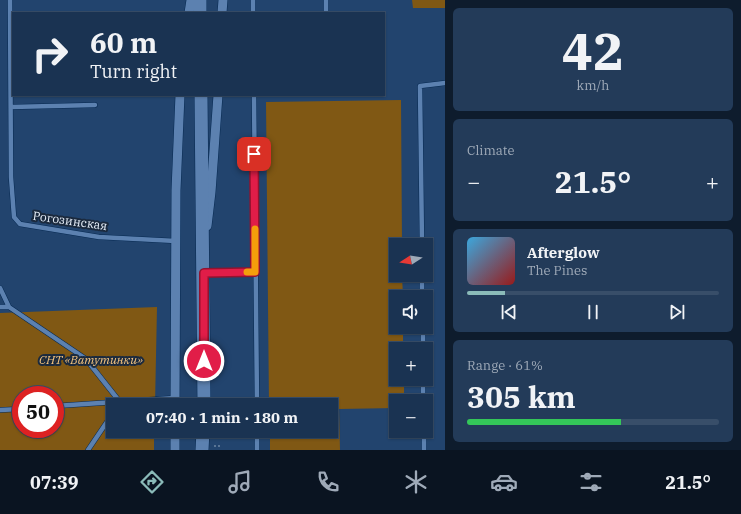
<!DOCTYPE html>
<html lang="en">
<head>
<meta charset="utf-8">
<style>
  :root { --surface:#1a3352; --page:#233b59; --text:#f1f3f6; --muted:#9faab8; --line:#384e69; --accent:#8bbbb9 }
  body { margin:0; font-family:"IBM Plex Serif",serif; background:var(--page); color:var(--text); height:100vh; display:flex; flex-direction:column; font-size:15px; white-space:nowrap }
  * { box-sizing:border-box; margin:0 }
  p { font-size:13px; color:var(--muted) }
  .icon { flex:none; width:22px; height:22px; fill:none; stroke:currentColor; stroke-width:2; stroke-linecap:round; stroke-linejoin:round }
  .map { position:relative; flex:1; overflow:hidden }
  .side { display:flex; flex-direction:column; gap:8px; padding:8px; background:#0e1c2d; width:296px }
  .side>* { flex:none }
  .banner { position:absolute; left:12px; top:12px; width:373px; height:84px; border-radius:0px; box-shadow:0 1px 3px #0004,0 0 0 1px var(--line); background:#1a3352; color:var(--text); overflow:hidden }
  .needle { width:26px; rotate:258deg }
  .controls { position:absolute; left:389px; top:238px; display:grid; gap:8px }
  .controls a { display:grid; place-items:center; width:44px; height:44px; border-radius:0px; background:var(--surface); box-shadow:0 1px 3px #0004,0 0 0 1px var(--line); font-size:20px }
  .speed { position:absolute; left:12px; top:386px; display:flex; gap:8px; font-size:20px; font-weight:700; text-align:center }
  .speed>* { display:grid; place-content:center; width:52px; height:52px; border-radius:50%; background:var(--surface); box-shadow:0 1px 3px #0004,0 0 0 1px var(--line); line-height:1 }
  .speed .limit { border:6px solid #d22; background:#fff; color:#111 }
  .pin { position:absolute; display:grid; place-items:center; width:34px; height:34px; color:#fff; margin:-17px; border-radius:8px; box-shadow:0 2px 6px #0006 }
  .me { position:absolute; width:44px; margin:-22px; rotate:0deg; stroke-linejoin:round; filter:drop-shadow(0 0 3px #0008) }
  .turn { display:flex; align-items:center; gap:14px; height:84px; padding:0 12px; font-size:18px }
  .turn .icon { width:52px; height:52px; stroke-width:2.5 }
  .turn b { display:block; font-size:28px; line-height:34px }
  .big { font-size:30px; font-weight:700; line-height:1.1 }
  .side .tile { flex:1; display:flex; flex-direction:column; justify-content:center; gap:6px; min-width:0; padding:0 14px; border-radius:6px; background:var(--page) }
  .side .dial { align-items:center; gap:0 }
  .dial b { font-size:52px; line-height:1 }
  .song { display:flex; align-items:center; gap:12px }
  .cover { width:48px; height:48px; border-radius:6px; background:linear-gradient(135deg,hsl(200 70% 55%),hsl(0 70% 35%)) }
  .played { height:4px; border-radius:2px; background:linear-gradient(90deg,var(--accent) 15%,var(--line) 15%) }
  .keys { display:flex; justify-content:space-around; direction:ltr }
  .heat { display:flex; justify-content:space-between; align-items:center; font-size:22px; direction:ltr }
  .charge { height:6px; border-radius:3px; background:linear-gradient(90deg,#34c759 61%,var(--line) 0) }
  .trip { position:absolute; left:106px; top:398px; width:232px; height:40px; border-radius:0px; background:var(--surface); box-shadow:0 1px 3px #0004,0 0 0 1px var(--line); font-weight:700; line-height:40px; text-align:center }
  .tabs { display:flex; height:64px; justify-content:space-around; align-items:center; background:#0a1421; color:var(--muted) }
  .tabs .icon { width:28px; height:28px }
  .tabs .selected { color:var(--accent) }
  .tabs b { font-size:18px; color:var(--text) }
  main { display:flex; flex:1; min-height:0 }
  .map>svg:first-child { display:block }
  .green { fill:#805814; fill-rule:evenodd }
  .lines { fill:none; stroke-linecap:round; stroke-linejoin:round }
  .lane-casing { stroke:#062951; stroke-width:5.5 }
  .street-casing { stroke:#062951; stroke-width:10 }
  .secondary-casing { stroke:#062951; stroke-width:14 }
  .path { stroke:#6d85a3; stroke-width:1.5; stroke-dasharray:2 2; stroke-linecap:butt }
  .lane { stroke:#5c81b0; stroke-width:4.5 }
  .street { stroke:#5c81b0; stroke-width:9 }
  .secondary { stroke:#5c81b0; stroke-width:13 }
  .route-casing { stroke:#92132f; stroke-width:10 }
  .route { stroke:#e11d48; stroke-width:7 }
  .slow { stroke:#f59e0b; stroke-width:7 }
  .labels { text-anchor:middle; stroke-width:4; stroke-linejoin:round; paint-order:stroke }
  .street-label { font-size:12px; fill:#e8f0fa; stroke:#1b2a3e }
  .park-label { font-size:12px; font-style:italic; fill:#f4c480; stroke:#1b2a3e }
</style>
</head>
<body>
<main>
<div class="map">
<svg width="445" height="450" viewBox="0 0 445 450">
  <rect width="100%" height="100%" fill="#22446e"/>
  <!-- green -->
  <path class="green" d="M412 0H445V8H413Z
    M401 100 402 245H396V275H402L403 297H396V327H403V349H396V379H404V401H396V408L339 409 340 450H270V431H331V405H269L266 102Z
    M157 307 155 405H113V431H154V450H0V313ZM21 395H55V429H21Z"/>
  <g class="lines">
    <!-- lane casing -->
    <g class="lane-casing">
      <path id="lane" d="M10 0 11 177 14 217 20 224 99 237 176 241
        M253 0V13
        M326 0V13
        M254 95 257 405
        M11 107 95 105
        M422 245 420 86 445 83
        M203 273 255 272
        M422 275V297
        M0 288 9 307
        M0 307H9L86 359 120 402 119 405
        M423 327V349
        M423 379V401
        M55 406 175 398
        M0 410 21 409
        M257 431V450
        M424 431V450
        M88 450 113 413"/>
    </g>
    <!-- street casing -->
    <g class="street-casing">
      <path id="street" d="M189 13 191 0
        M222 13 223 0
        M207 226 211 192 218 95
        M175 405 176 190 180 95
        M175 450V431"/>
    </g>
    <!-- secondary casing -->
    <g class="secondary-casing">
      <path id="secondary" d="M200 0V13
        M201 95 204 405
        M202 450 203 431"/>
    </g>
    <!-- path -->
    <path class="path" d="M214 446H220"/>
    <!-- lane -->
    <use href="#lane" class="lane"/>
    <!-- street -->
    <use href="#street" class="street"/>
    <!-- secondary -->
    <use href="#secondary" class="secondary"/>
  </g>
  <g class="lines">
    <!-- route casing -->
    <g class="route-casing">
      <path id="route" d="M204 361V273L255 272 254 154"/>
    </g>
    <!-- route -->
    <use href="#route" class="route"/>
    <!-- slow -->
    <path class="slow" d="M247 272H255V229"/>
  </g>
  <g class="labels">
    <!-- street labels -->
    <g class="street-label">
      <text transform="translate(70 221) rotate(8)" y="4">Рогозинская</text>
    </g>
    <!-- park labels -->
    <g class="park-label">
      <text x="91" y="364">СНТ «Ватутинки»</text>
    </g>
  </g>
</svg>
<div class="controls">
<a><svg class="needle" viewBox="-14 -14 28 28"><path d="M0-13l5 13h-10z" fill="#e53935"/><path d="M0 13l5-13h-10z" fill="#9faab8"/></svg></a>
<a><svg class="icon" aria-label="sound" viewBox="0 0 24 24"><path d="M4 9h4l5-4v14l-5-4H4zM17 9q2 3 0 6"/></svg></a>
<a>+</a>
<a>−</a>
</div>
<div class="speed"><div class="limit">50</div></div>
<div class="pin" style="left:254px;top:154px;background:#d93025"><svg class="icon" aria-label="arrive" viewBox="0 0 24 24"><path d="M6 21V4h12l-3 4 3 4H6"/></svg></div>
<svg class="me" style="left:204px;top:361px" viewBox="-20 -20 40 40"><circle r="17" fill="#e11d48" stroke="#fff" stroke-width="3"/><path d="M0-11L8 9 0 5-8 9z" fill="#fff"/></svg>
<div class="trip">07:40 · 1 min · 180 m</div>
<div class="banner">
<div class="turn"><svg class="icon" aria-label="right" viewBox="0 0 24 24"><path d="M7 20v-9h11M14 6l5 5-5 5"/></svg><div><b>60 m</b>Turn right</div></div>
</div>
</div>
<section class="side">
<div class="tile dial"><b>42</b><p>km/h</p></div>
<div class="tile"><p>Climate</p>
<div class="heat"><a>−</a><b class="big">21.5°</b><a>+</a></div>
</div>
<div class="tile">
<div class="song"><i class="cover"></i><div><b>Afterglow</b><p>The Pines</p></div></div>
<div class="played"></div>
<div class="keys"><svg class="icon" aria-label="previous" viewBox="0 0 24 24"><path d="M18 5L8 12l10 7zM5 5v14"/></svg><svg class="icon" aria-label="pause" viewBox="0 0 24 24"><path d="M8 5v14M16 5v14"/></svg><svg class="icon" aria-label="next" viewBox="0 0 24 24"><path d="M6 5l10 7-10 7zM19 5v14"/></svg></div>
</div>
<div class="tile"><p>Range · 61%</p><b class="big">305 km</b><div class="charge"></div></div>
</section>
</main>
<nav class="tabs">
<b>07:39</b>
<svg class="icon selected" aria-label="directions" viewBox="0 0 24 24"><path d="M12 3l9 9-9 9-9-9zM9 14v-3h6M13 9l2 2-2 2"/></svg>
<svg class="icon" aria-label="music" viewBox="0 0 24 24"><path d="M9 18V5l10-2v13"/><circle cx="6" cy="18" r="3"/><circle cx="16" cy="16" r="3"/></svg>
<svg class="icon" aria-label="phone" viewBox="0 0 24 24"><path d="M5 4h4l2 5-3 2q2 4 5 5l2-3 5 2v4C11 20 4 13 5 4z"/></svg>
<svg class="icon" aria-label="climate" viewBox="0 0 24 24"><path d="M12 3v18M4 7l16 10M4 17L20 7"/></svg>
<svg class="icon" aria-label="car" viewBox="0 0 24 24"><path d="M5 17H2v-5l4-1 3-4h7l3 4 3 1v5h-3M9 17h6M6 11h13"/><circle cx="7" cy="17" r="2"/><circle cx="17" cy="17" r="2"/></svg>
<svg class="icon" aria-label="filters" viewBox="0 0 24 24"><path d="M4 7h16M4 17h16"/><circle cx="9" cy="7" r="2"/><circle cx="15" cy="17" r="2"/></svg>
<b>21.5°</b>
</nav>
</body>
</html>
